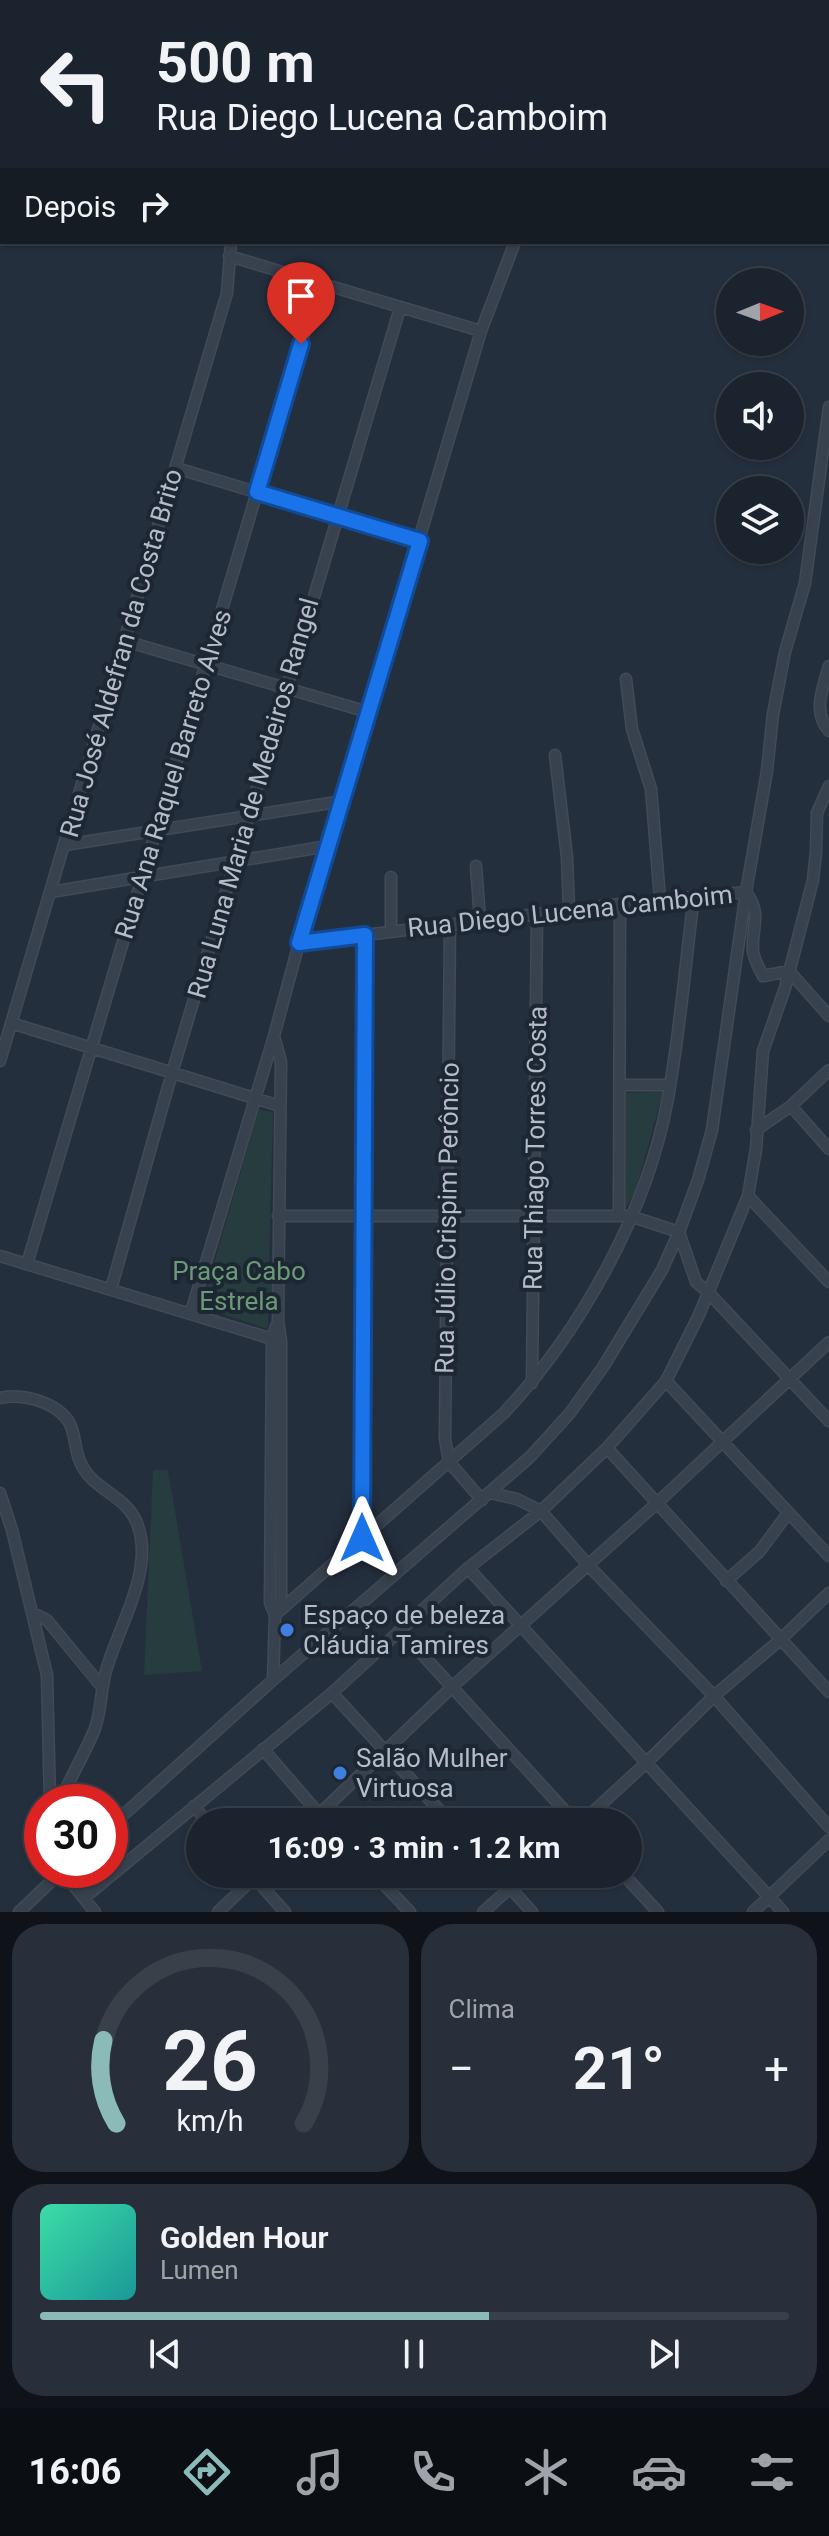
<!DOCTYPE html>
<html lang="pt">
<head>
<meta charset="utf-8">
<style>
  :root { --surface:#1b232e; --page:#282f3a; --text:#f1f3f6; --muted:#a0a4aa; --line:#39404a; --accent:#8bbbb9 }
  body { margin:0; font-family:Roboto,sans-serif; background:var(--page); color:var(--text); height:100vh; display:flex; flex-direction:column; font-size:30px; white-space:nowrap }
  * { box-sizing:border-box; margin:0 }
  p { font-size:26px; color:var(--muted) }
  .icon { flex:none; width:44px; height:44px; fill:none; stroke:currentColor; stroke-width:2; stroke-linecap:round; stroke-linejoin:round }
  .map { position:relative; height:1912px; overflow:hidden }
  .details { display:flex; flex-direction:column; gap:12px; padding:12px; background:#0f1319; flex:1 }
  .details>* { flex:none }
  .banner { position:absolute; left:0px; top:0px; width:830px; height:244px; box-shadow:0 2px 6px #0004,0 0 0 2px var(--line); background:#1b232e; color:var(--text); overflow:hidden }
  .needle { width:52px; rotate:89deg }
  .fabs { position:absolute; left:716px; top:268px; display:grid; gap:16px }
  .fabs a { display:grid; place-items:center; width:88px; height:88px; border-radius:50%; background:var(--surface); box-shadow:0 2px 6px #0004,0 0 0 2px var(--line); font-size:40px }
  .speed { position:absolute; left:24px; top:1784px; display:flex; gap:16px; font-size:40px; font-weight:700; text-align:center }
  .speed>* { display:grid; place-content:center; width:104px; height:104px; border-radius:50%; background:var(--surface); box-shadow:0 2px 6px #0004,0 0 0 2px var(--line); line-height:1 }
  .speed .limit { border:12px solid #d22; background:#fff; color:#111 }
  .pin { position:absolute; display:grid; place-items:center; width:68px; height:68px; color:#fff; margin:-82px -34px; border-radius:50% 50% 50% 0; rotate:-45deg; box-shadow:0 0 8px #0007 }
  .pin .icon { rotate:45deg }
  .me { position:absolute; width:88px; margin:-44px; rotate:0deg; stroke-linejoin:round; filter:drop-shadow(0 0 6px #0008) }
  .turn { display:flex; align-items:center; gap:28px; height:168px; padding:0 24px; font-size:36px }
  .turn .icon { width:104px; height:104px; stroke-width:2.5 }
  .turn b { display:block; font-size:56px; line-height:68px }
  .then { display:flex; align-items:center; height:76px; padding:0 24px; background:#0003; gap:16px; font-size:30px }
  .big { font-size:60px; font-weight:700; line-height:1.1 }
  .details .tile { flex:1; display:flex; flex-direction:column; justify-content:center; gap:12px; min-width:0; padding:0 28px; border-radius:32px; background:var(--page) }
  .details .dial { align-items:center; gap:0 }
  .dial svg { height:208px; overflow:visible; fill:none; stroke:var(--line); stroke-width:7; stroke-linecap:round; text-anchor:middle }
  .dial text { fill:var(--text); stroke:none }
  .song { display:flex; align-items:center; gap:24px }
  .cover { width:96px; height:96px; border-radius:12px; background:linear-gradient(135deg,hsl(160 70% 55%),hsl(180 70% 35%)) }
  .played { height:8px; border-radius:4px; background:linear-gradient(90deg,var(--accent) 60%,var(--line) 60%) }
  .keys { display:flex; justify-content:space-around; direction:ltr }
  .heat { display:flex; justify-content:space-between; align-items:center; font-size:44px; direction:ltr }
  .details .tiles { flex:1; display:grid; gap:12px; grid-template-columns:1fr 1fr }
  .tile:last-child { grid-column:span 2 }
  .trip { position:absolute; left:186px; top:1808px; width:456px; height:80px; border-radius:40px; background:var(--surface); box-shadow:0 2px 6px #0004,0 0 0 2px var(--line); font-weight:700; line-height:80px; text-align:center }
  .tabs { display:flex; height:128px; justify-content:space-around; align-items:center; background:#0b0e12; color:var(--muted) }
  .tabs .icon { width:56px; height:56px }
  .tabs .current { color:var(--accent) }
  .tabs b { font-size:36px; color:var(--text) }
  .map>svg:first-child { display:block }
  .green { fill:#263c3f }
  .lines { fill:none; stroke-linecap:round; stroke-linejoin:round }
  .minor-casing { stroke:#414a57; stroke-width:13 }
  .minor { stroke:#38414e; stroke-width:10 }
  .route-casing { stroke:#114b97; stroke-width:20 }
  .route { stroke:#1a73e8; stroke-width:14 }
  .shop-dot { fill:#3f7fe0; stroke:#1d2633; stroke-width:3 }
  .labels { text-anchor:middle; stroke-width:8; stroke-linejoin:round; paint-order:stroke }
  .street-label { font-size:26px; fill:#b4bcc9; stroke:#1d2633 }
  .park-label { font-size:26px; fill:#6b9a76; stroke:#1d2633 }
  .poi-label { font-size:26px; fill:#b4bcc9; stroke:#1d2633; text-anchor:start }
</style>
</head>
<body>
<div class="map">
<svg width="829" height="1912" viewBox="0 0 829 1912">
  <rect width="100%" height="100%" fill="#242f3e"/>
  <!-- green -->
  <path class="green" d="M663 1092 635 1193 625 1209 626 1093Z
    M259 1109 273 1113 269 1266H275V1302L268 1303V1329L201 1307Z
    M153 1470H168L202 1671 144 1675Z"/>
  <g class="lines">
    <!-- minor casing -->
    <g class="minor-casing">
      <path id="minor" d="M11 0V2
        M98 0V2
        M329 0V2
        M416 0V2
        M500 0 501 2
        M587 2V0
        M229 256 481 331
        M176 468 420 541
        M125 641 368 712
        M829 666C823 688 812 712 829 731
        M626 679 632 729 651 789 660 899
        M555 755 567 857 569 910
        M65 845 343 801
        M476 866 480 920
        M51 892 328 846
        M450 924 445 1439 449 1462 482 1500
        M391 931V877
        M299 943 620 904 746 892C763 915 751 927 753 951 754 960 759 968 763 976L789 971 829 1016
        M11 1023 280 1106
        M0 1061 227 293 231 242
        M621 1085H669
        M791 1106 829 1149
        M756 1130 791 1106 829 1070
        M748 1196 829 1282
        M278 1216H630L679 1232 696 1282 708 1292 829 1421
        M619 1216 620 904
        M0 1256 279 1341
        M27 1264 319 284
        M111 1289 172 1073 400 308
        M191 1312 274 1036 299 943 481 331 515 242
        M666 1381 829 1556
        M532 1383 537 914
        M0 1398C23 1393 58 1402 70 1424 75 1435 75 1448 79 1459 91 1492 127 1493 138 1526 154 1572 118 1627 106 1671 100 1691 102 1711 94 1731 84 1755 70 1778 60 1802
        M607 1448 829 1692
        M0 1493 12 1530 47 1675 50 1802
        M490 1493 517 1499 541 1511 588 1565 714 1696 829 1827
        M362 1538 365 935
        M468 1568 783 1912
        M726 1581 760 1551 788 1513
        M33 1613 47 1620 102 1687
        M275 1615 504 1413C580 1332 646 1214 667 1103 680 1035 685 965 694 896
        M275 1615 270 1603 272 1340 276 1326
        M400 1630 575 1822
        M273 1680 275 1615 281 1602V1342L278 1321 281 1062 274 1036
        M332 1693 450 1822
        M263 1749 326 1822
        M194 1806 207 1822
        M311 1822 452 1687 656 1504 829 1342
        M582 1822 645 1764 714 1696 780 1640 829 1593
        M110 1827 273 1680 530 1457 570 1413 603 1367 662 1270 679 1232 698 1180 712 1130 746 892 767 771 773 714 785 652 805 583 829 407
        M61 1870 95 1912
        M374 1874 410 1912
        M498 1874 532 1912
        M623 1874 658 1912
        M252 1875 285 1912
        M84 1898 332 1693 468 1568 541 1511 607 1448 666 1381 699 1315 748 1196 756 1149 763 1051 785 988 813 880 816 852 817 813 829 786
        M19 1912 63 1870
        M218 1912 258 1874
        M483 1912 526 1874
        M753 1912 829 1840"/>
    </g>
    <!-- minor -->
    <use href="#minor" class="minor"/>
  </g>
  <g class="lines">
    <!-- route casing -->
    <g class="route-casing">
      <path id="route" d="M301 344 257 492 420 541 299 943 365 935 362 1538"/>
    </g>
    <!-- route -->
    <use href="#route" class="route"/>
  </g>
  <!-- markers -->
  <g class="shop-dot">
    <circle cx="287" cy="1630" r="8"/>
    <circle cx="340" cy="1773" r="8"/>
  </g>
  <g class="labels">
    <!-- street labels -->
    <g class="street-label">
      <text transform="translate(121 653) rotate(-74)" y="9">Rua José Aldefran da Costa Brito</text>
      <text transform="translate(173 774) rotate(-73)" y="9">Rua Ana Raquel Barreto Alves</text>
      <text transform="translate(253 798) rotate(-74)" y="9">Rua Luna Maria de Medeiros Rangel</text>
      <text transform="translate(570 911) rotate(-6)" y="9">Rua Diego Lucena Camboim</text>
      <text transform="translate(535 1148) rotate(-89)" y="9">Rua Thiago Torres Costa</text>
      <text transform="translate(447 1218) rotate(-89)" y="9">Rua Júlio Crispim Perôncio</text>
    </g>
    <!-- park labels -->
    <g class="park-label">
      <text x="239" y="1280">Praça Cabo<tspan x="239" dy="30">Estrela</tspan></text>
    </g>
    <!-- poi labels -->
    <g class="poi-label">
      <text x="303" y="1624">Espaço de beleza<tspan x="303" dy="30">Cláudia Tamires</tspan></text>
      <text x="356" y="1767">Salão Mulher<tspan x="356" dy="30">Virtuosa</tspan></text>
    </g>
  </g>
</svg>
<div class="fabs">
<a><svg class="needle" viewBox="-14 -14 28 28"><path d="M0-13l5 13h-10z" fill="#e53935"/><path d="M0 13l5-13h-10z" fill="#a0a4aa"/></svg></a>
<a><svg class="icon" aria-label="sound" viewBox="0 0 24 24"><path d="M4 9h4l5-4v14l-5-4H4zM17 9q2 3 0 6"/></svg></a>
<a><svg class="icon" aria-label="layers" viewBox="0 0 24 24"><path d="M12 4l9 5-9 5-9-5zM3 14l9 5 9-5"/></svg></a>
</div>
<div class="speed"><div class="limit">30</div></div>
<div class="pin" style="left:301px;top:344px;background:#d93025"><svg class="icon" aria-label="arrive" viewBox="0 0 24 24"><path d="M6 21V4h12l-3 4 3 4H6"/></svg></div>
<svg class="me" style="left:362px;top:1538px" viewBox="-20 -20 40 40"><path d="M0-17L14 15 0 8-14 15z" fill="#1a73e8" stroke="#fff" stroke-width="4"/></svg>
<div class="trip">16:09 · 3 min · 1.2 km</div>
<div class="banner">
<div class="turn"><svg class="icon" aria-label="left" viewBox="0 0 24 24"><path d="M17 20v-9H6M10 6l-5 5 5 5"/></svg><div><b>500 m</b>Rua Diego Lucena Camboim</div></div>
<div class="then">Depois<svg class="icon" aria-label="right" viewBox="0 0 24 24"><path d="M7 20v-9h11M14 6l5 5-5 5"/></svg></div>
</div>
</div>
<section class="details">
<div class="tiles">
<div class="tile dial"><svg viewBox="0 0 100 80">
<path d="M14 69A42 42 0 1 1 86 69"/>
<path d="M14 69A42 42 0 0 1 9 37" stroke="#8bbbb9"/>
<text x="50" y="56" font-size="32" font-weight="700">26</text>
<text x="50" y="72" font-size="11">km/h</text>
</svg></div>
<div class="tile"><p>Clima</p>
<div class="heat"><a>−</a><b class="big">21°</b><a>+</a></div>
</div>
<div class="tile">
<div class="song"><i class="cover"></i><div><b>Golden Hour</b><p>Lumen</p></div></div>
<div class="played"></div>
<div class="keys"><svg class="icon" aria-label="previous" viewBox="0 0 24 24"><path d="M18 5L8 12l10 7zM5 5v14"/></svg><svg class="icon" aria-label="pause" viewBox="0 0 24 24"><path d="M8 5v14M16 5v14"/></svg><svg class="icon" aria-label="next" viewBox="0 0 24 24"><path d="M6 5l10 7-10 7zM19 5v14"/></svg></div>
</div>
</div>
</section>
<nav class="tabs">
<b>16:06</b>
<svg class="icon current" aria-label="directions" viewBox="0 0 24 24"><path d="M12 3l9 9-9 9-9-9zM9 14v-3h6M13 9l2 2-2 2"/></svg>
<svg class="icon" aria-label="music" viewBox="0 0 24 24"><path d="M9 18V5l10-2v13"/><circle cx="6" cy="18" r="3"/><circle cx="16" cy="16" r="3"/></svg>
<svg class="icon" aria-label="phone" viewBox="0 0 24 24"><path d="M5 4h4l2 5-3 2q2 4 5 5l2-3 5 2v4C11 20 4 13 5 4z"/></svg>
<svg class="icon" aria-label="climate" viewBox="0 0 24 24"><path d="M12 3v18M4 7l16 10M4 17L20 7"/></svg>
<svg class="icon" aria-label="car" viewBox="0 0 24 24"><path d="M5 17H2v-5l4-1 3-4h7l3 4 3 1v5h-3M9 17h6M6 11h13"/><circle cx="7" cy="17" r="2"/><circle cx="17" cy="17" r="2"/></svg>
<svg class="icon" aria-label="filters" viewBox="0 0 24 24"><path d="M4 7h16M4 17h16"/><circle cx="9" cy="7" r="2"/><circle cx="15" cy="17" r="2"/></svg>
</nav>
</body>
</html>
